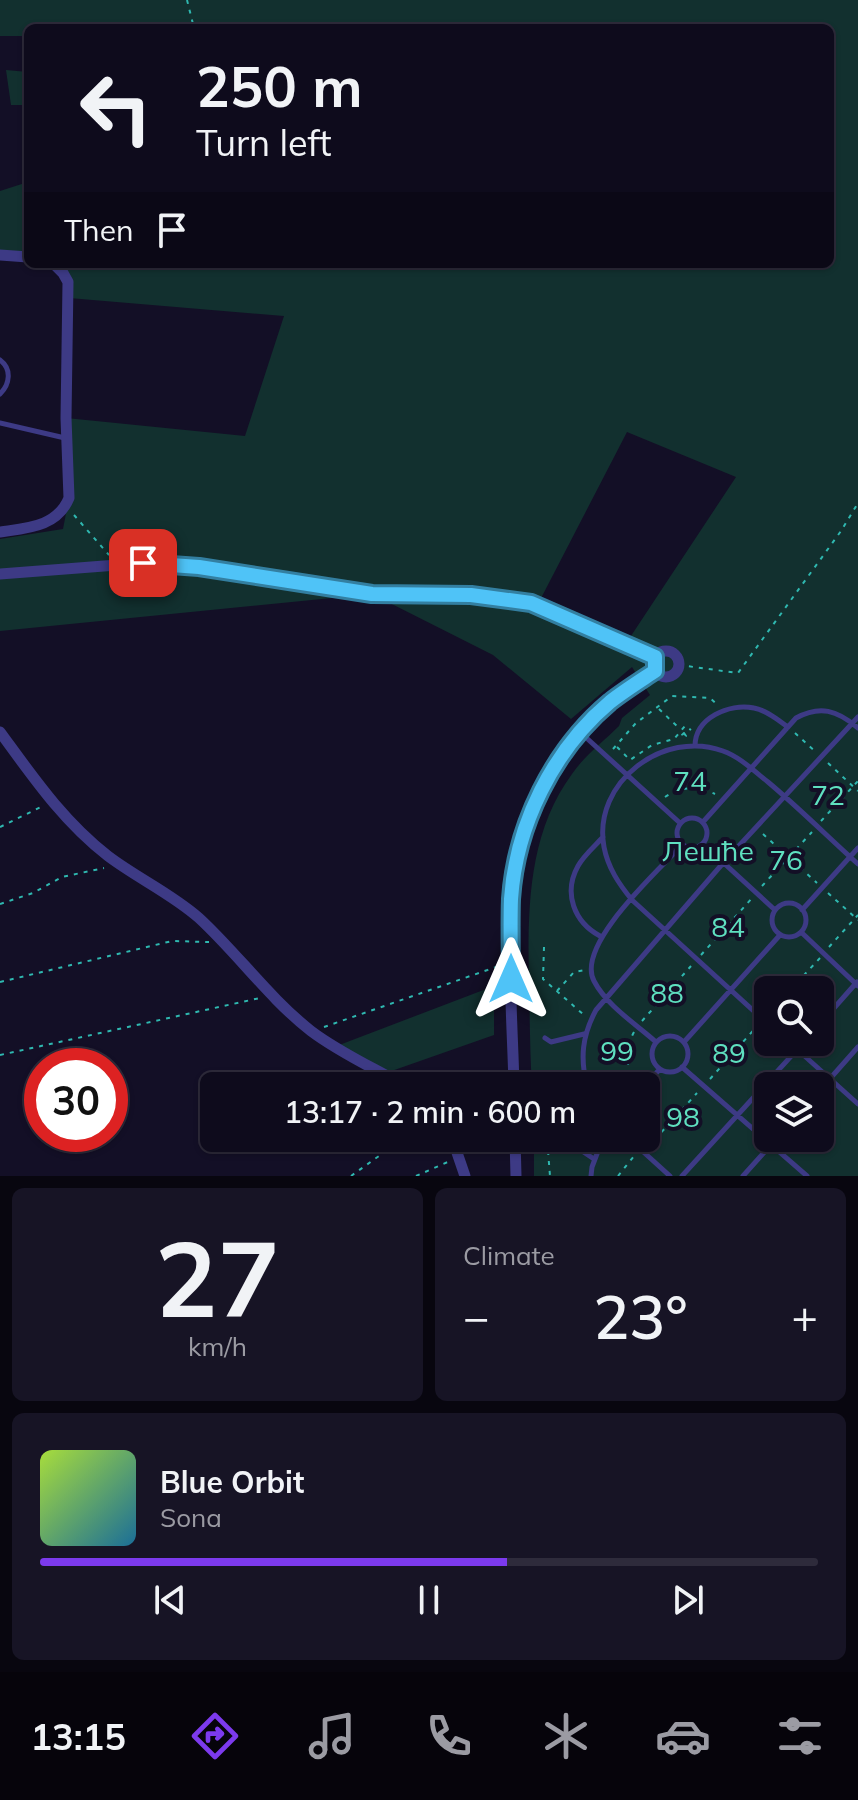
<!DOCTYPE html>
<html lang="en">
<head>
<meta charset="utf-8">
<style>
  :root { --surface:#0e0b1c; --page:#171425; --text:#f1f3f6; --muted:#9b9ba3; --line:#2e2b3b; --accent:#7c3aed }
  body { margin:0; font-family:Mulish,sans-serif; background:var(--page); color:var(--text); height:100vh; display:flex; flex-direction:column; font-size:30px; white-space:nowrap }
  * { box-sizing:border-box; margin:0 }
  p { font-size:26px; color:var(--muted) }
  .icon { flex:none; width:44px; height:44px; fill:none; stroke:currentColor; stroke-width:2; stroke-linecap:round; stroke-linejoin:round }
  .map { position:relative; height:1176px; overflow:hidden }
  .drawer { display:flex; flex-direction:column; gap:12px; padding:12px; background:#08060f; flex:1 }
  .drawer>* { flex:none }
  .guide { position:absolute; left:24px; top:24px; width:810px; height:244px; border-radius:12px; box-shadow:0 2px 6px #0004,0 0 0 2px var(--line); background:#0e0b1c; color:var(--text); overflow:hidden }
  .fabs { position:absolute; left:754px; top:976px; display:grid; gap:16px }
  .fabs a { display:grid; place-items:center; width:80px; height:80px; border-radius:12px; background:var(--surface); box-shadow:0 2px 6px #0004,0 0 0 2px var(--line); font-size:40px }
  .speed { position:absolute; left:24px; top:1048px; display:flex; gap:16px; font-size:40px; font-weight:700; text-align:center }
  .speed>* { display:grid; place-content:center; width:104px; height:104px; border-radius:50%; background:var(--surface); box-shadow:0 2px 6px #0004,0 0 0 2px var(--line); line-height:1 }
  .speed .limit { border:12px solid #d22; background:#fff; color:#111 }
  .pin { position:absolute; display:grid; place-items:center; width:68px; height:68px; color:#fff; margin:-34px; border-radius:16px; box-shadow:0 4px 12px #0006 }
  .me { position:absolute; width:88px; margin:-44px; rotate:0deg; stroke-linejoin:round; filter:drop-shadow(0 0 6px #0008) }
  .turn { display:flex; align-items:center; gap:28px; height:168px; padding:0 40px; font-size:36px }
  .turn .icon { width:104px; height:104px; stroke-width:2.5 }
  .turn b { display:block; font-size:56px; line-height:68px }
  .then { display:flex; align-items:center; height:76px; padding:0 40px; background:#0003; gap:16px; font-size:30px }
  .big { font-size:60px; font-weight:600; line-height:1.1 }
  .drawer .widget { flex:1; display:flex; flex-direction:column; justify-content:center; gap:12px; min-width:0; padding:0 28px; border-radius:12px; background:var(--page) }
  .drawer .dial { align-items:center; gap:0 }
  .dial b { font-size:104px; line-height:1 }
  .song { display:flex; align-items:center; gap:24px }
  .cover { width:96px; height:96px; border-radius:12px; background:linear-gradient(135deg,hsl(80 70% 55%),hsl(200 70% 35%)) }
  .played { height:8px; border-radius:4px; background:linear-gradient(90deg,var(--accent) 60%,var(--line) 60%) }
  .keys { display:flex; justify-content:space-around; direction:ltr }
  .heat { display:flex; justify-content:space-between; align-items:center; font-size:44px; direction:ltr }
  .drawer .tiles { flex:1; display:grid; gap:12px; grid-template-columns:1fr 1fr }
  .widget:last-child { grid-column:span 2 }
  .trip { position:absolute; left:200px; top:1072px; width:460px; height:80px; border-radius:12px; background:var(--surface); box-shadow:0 2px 6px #0004,0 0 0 2px var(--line); font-weight:600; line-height:80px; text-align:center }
  .tab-bar { display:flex; height:128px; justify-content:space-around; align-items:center; background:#06040b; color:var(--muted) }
  .tab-bar .icon { width:56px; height:56px }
  .tab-bar .selected { color:var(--accent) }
  .tab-bar b { font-size:36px; color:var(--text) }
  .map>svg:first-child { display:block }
  .green { fill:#12302f; fill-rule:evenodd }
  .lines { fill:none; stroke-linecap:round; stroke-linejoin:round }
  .path { stroke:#2fb8b0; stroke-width:2; stroke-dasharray:4 6; stroke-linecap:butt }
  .service { stroke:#3d3a85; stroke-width:5 }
  .minor { stroke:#3d3a85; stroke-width:11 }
  .route-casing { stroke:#337fa1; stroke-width:20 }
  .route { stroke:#4fc3f7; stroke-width:14 }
  .labels { text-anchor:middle; stroke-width:8; stroke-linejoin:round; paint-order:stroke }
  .park-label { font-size:28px; fill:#5fe0c0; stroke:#130f26 }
</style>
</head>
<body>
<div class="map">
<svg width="858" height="1176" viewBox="0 0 858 1176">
  <rect width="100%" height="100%" fill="#130f26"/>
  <!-- green -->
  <path class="green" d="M0 0H858V1176H534V1138H646V1086H532C530 1055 530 1024 529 993 528 918 525 838 572 774 584 756 604 741 619 726L622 718 650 695 632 667 571 719 493 655 372 594 0 631V539L63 529 69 498 66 418 245 436 284 316 69 298 63 273 52 264H830V28H28V36H0ZM627 432 736 477 627 642 538 604ZM768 990H820V1042H768ZM768 1086H820V1138H768Z
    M6 70 28 72V105H11Z
    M28 182V258L0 256V191Z
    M494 986V1035L383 1074 334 1047Z"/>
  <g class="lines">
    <!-- path -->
    <path class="path" d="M187 0 194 28
      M74 515 109 555
      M679 665 738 673 841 531 858 503
      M659 709 680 729
      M684 733 686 736 684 738 682 735Z
      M795 733 817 753
      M617 747 630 760 652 745 674 739 685 726 691 730
      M613 749 636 723 672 696 710 698 719 706
      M828 763 858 791
      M665 797C681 786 698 786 715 794
      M821 821 858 781
      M0 827 43 806
      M763 834 817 883
      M762 886 812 832
      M828 893 858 920
      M0 904 33 893 62 877 104 868
      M544 947 543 979 584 1015
      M829 947 858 915
      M701 955 753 897
      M0 982 172 941 209 942
      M790 990 820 958
      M557 991 574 972 586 970
      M642 1021 691 966
      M324 1027 499 966
      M634 1032C624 1051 625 1069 638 1085
      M0 1055 260 998
      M710 1079 759 1024
      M648 1147 697 1093
      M548 1151 550 1176
      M351 1176 404 1138
      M416 1176 450 1161
      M618 1176 634 1156"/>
    <!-- service -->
    <path class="service" d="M0 360C12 369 10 384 0 394
      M0 423 65 438
      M581 733 680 823
      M695 746C695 718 729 703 754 708 766 710 778 720 788 727
      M677 833a15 15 0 1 1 30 0a15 15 0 1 1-30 0Z
      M703 822 796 718C820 705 837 710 858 728
      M703 844 775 910
      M772 920a17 17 0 1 1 34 0a17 17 0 1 1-34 0Z
      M802 910 858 848
      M801 932 858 986
      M600 936C574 922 563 893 578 866 584 855 595 846 603 837
      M768 1024 632 900C619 884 608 868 604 847 592 782 664 729 723 751 740 757 754 771 768 782 799 808 828 837 858 864
      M820 1024 857 982
      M652 1054a18 18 0 1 1 36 0a18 18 0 1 1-36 0Z
      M545 1038 551 1042 584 1034
      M656 1042C636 1024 607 1006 594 981 575 945 659 870 682 845
      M684 1042 780 935
      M789 1042 858 1104
      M682 1067 807 1176
      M587 1086C580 1058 582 1036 596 1010L724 862 858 717
      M644 1086 660 1069
      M820 1090 858 1047
      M573 1138 579 1149 594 1159
      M628 1138 670 1176
      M591 1176 592 1167 603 1138
      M682 1176 804 1042
      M743 1176 777 1138"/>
    <!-- minor -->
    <path class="minor" d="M0 255 28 257
      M0 532C27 528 57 527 69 498L66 418 68 282 63 273 54 264
      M0 574 143 563 199 567 372 594 497 597 538 605 655 657
      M653 664a13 13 0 1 1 26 0a13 13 0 1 1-26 0Z
      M0 732C33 777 63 821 108 856 137 878 172 894 199 918 238 954 269 998 311 1031 340 1053 374 1068 405 1086
      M514 1086C511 961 491 822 587 724 608 703 631 688 655 671
      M452 1138 465 1176
      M515 1138 516 1176"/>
  </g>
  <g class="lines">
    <!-- route casing -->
    <g class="route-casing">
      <path id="route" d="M143 563 199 567 372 594 471 595 531 603 655 657V671C640 681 624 691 610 702 553 750 516 825 511 899 510 926 511 952 511 979"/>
    </g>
    <!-- route -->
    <use href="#route" class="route"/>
  </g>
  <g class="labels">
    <!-- park labels -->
    <g class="park-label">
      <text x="690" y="791">74</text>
      <text x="828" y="805">72</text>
      <text x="708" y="861">Лешће</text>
      <text x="786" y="870">76</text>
      <text x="728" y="937">84</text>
      <text x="667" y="1003">88</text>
      <text x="617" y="1061">99</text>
      <text x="729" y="1063">89</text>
      <text x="683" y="1127">98</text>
    </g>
  </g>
</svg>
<div class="fabs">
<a><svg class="icon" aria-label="search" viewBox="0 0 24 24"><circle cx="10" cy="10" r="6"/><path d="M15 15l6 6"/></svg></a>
<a><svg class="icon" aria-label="layers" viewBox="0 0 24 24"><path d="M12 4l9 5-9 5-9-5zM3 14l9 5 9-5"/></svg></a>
</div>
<div class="speed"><div class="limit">30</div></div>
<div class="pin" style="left:143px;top:563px;background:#d93025"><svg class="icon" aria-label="arrive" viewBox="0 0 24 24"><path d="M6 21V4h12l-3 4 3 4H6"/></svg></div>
<svg class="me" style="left:511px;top:979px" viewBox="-20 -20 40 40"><path d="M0-17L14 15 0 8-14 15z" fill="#4fc3f7" stroke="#fff" stroke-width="4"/></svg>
<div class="trip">13:17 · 2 min · 600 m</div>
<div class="guide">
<div class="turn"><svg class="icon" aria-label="left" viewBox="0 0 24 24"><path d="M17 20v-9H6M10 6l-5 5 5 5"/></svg><div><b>250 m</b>Turn left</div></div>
<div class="then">Then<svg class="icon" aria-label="arrive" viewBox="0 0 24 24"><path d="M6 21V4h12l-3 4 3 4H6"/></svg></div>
</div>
</div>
<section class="drawer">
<div class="tiles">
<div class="widget dial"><b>27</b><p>km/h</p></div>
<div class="widget"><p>Climate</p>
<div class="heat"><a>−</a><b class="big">23°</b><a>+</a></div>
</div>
<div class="widget">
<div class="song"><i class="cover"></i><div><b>Blue Orbit</b><p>Sona</p></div></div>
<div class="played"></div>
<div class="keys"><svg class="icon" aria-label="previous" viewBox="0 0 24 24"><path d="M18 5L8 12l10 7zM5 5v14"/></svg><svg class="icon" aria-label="pause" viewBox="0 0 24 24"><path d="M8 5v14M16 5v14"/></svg><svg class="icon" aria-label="next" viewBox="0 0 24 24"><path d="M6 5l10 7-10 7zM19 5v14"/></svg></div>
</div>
</div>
</section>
<nav class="tab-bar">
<b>13:15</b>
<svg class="icon selected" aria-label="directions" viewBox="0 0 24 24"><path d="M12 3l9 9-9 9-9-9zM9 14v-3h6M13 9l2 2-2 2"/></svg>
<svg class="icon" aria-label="music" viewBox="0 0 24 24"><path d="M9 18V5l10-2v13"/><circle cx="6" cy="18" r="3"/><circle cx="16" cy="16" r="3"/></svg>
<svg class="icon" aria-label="phone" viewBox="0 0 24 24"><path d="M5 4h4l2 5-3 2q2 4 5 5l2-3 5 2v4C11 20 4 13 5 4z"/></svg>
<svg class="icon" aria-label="climate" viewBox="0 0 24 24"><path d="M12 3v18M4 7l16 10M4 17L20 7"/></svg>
<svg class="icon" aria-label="car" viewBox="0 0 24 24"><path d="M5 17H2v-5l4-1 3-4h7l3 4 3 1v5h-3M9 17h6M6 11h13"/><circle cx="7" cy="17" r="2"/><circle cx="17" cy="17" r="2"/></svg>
<svg class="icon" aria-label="filters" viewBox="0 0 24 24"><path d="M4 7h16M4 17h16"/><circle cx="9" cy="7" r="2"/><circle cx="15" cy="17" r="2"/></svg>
</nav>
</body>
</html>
